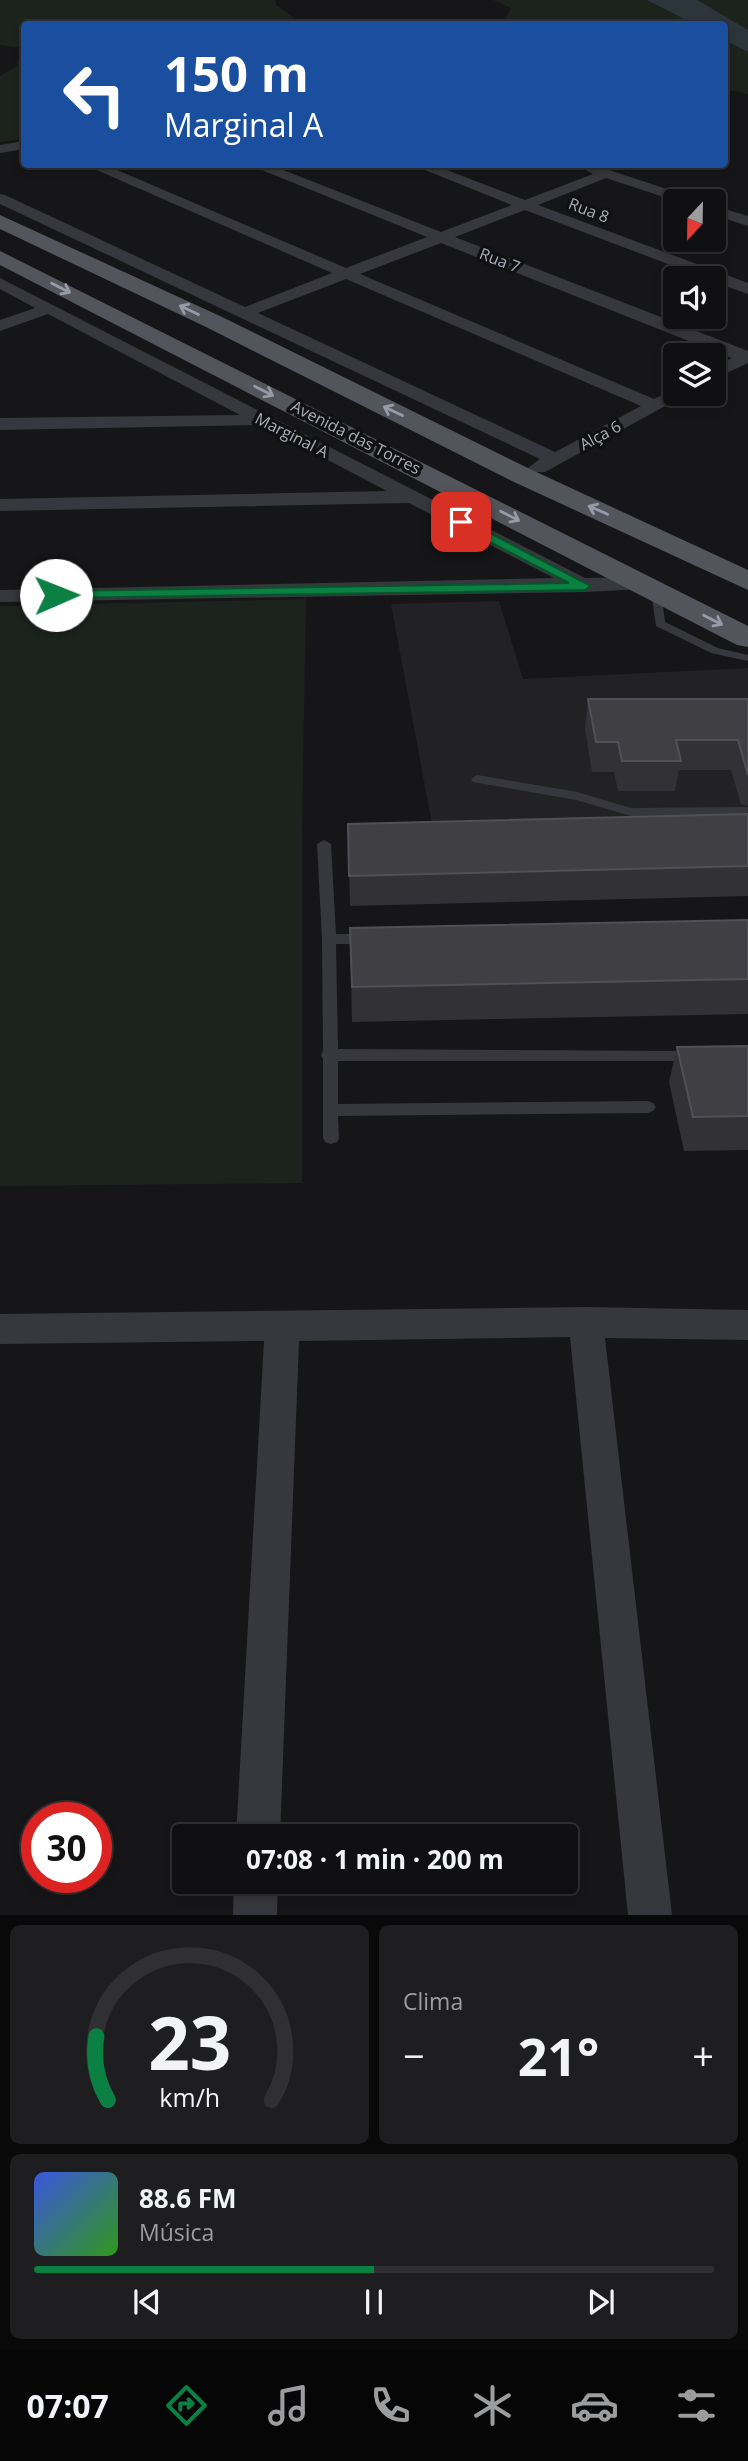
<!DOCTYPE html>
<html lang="pt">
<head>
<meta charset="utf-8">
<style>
  :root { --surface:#101012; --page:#1e1e20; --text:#f1f3f6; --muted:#9c9d9f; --line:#303032; --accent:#0b8043 }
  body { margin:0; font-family:"Open Sans",sans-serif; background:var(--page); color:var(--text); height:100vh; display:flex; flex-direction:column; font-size:26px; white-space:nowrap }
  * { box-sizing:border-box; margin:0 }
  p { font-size:23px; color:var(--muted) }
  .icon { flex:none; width:38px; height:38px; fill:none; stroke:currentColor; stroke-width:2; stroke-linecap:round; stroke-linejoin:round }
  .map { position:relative; height:1915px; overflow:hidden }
  .panel { display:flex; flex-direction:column; gap:10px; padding:10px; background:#09090a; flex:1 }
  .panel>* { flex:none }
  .hud { position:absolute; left:21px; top:21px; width:707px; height:147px; border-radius:7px; box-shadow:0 4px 10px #0003,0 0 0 2px var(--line); background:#1a4fa0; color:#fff; overflow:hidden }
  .needle { width:46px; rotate:202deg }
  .fabs { position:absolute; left:663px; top:189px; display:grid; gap:14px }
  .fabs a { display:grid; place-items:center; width:63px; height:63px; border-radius:7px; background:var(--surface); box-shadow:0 4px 10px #0003,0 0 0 2px var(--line); font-size:35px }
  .speed { position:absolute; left:21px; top:1802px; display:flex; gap:14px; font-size:35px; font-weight:700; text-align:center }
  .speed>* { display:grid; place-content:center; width:91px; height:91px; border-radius:50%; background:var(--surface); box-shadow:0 4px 10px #0003,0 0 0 2px var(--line); line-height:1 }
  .speed .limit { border:10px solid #d22; background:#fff; color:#111 }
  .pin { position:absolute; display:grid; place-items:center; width:60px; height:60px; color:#fff; margin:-30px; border-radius:14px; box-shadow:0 4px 10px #0006 }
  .me { position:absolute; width:77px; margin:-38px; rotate:89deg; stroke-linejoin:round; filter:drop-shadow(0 0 5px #0008) }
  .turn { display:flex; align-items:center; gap:24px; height:147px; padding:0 28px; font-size:32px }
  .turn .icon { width:91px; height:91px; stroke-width:2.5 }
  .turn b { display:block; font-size:49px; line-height:60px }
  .big { font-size:52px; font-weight:700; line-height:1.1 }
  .panel .tile { flex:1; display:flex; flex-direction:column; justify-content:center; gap:10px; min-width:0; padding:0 24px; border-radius:10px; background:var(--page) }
  .panel .dial { align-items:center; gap:0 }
  .dial svg { height:182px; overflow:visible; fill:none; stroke:var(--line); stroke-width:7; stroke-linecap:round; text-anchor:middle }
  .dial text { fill:var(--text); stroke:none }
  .song { display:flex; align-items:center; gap:21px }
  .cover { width:84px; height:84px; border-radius:10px; background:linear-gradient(135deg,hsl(230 70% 55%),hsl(110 70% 35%)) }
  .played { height:7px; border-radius:4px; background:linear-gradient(90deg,var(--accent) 50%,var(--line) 50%) }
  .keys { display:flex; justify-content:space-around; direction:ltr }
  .heat { display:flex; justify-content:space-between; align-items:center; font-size:38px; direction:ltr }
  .panel .tiles { flex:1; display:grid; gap:10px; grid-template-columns:1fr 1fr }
  .tile:last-child { grid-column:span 2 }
  .trip { position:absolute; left:172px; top:1824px; width:406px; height:70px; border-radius:7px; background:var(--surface); box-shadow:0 4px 10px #0003,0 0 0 2px var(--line); font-weight:700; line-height:70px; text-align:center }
  .dock { display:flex; height:112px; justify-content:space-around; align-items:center; background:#060607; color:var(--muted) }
  .dock .icon { width:49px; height:49px }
  .dock .current { color:var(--accent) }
  .dock b { font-size:32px; color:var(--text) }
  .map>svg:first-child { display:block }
  .built { fill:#222225 }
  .green { fill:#1c231d }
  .water { fill:#2c353c }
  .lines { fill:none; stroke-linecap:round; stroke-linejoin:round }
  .service { fill:#37383d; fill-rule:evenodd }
  .minor { fill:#37383d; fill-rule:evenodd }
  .primary { fill:#53555c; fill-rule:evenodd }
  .wall { fill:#323236 }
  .building { fill:#3f3f44; stroke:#4f5156; stroke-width:2 }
  .oneway { stroke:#979ba6 }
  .route { fill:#0b8043; stroke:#07532c; stroke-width:2 }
  .labels { text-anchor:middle; stroke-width:7; stroke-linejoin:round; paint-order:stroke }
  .far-street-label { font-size:16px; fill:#a8adb8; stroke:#111113 }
</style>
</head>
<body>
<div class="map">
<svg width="748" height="1915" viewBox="0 0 748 1915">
  <rect width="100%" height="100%" fill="#161618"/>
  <!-- built -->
  <path class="built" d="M499 601 523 679 748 668V817L432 824 391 604Z"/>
  <!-- green -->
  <path class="green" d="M0 0H275L276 5 302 24H24V139L0 142V76L17 66 23 48 0 45Z
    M493 0H748V94L725 89 724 24H503L511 8Z
    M306 599 302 826V1183L0 1186V606Z"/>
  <!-- water -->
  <path class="water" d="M647 0H697L748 30V52L725 40 724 24H694Z"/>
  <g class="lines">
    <!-- service -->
    <path class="service" d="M656 588 661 591 665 622 718 648 748 655V661L711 653 656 626 651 591Z
      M477 775 577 792 631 808 748 807V815L631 816 576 800 473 782 471 779Z
      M324 840 331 844 336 934H369L376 939 369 944H336L338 1049 691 1051 696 1053 698 1057 696 1061H338V1104L648 1101 653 1103 656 1107 653 1111 648 1113 338 1116 339 1138 337 1142 331 1144 325 1142 323 1138V1059L321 1055 323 1051 322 939 317 844Z"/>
    <!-- minor -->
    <path class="minor" d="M24 141V149L0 153V145Z
      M83 164H103L346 268 427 237 247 164H268L441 232 512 205 410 164H431L525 200 593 174 582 168 584 165H594L694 198 696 201H676L606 178 538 205 748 283V294L714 282V278H705L525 210 455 237 748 351V363L714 379V367L732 358 441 243 360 274 654 399 676 389V394H687L545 472H531L528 468 540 459 0 204V194L5 195 245 307 332 273ZM346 279 641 406 555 452 258 313Z
      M714 206 748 216V226L714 215Z
      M0 278 585 578 643 577 651 578 654 583 651 588 643 589 585 592 0 602V590L554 578 409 503 0 511V499L387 491 261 425 0 430V418L240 415 48 314 0 331V320L35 308 0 289Z
      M586 1307 748 1310V1340L605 1338 672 1915H628L570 1337 299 1341 280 1836H236L264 1341 0 1344V1314Z
      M234 1881H278L277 1915H233Z"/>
    <!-- primary -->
    <path class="primary" d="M0 215 220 316 532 470 748 570V590L514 482 204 326 0 229Z
      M0 251 748 626V647L737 645 0 265Z"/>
  </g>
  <!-- wall -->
  <path class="wall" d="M588 699H748V896L350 906 348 824 746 815 748 806 741 804 731 770H679L675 791H618L614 772H592L585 729Z
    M748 920V1014L352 1022 350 928Z
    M748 1046V1150L684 1151 669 1082 677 1047Z"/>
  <!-- building -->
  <path class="building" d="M588 699H748V775L738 740H676L681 761H622L618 742H596Z
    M748 814V866L349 876 348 824Z
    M748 920V979L352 987 350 928Z
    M748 1046V1116L693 1117 677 1047Z"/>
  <!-- one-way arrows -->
  <defs><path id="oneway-shaft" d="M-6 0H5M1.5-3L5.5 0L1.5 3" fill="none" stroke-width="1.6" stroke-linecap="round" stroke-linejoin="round" transform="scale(1.75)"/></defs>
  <g class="oneway">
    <use href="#oneway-shaft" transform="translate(61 288) rotate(27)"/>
    <use href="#oneway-shaft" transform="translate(189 310) rotate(-155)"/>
    <use href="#oneway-shaft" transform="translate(264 391) rotate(27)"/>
    <use href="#oneway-shaft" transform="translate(393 411) rotate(-154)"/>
    <use href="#oneway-shaft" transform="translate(598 510) rotate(-156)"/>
    <use href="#oneway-shaft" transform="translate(510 516) rotate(27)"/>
    <use href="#oneway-shaft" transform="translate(713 620) rotate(27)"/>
  </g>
  <!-- route -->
  <path class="route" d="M457 520H465L591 586 585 590 56 598 50 595 56 591 569 583 457 525Z"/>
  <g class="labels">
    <!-- far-street labels -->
    <g class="far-street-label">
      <text transform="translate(589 210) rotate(21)" y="6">Rua 8</text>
      <text transform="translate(500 260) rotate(21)" y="6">Rua 7</text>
      <text transform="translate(292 435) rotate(27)" y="6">Marginal A</text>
      <text transform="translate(600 435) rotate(-28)" y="6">Alça 6</text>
      <text transform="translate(356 437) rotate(27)" y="6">Avenida das Torres</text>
    </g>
  </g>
</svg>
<div class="fabs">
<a><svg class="needle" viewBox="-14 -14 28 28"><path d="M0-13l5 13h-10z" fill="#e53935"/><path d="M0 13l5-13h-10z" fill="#9c9d9f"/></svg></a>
<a><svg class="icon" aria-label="sound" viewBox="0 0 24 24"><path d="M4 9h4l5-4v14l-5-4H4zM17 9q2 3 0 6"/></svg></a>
<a><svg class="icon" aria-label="layers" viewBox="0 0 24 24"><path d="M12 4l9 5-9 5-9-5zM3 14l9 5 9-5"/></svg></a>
</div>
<div class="speed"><div class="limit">30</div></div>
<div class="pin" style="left:461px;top:522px;background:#d93025"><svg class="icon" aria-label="arrive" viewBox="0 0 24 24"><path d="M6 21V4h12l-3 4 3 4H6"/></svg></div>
<svg class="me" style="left:56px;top:595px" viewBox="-20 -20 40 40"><circle r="19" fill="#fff"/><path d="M0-13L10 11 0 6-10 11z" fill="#0b8043"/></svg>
<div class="trip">07:08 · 1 min · 200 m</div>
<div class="hud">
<div class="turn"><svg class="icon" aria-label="left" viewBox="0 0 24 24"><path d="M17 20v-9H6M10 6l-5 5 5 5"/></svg><div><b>150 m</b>Marginal A</div></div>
</div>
</div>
<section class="panel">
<div class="tiles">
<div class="tile dial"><svg viewBox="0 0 100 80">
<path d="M14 69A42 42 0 1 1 86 69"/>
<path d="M14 69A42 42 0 0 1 9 41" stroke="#0b8043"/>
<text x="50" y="56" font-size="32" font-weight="700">23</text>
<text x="50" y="72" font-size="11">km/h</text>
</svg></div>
<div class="tile"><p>Clima</p>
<div class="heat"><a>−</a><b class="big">21°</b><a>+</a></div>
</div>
<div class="tile">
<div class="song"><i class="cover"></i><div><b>88.6 FM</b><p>Música</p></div></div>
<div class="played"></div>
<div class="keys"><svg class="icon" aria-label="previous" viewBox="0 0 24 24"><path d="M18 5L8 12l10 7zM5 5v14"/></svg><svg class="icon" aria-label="pause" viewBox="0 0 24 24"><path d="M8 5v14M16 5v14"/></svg><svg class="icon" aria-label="next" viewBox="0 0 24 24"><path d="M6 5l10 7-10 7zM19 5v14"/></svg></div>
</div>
</div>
</section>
<nav class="dock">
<b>07:07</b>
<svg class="icon current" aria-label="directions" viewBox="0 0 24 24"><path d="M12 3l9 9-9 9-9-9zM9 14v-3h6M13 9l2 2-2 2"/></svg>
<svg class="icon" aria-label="music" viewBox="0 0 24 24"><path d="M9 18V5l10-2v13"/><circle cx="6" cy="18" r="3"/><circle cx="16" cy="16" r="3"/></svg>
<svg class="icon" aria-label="phone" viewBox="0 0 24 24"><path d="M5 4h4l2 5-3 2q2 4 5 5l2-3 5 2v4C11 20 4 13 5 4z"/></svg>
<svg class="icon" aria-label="climate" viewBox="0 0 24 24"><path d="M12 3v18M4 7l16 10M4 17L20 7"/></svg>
<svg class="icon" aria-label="car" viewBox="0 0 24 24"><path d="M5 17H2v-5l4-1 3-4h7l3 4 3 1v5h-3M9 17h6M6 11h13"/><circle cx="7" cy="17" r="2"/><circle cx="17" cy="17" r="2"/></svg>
<svg class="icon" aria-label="filters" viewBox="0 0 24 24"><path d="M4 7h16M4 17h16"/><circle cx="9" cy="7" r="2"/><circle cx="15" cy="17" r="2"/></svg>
</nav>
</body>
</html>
